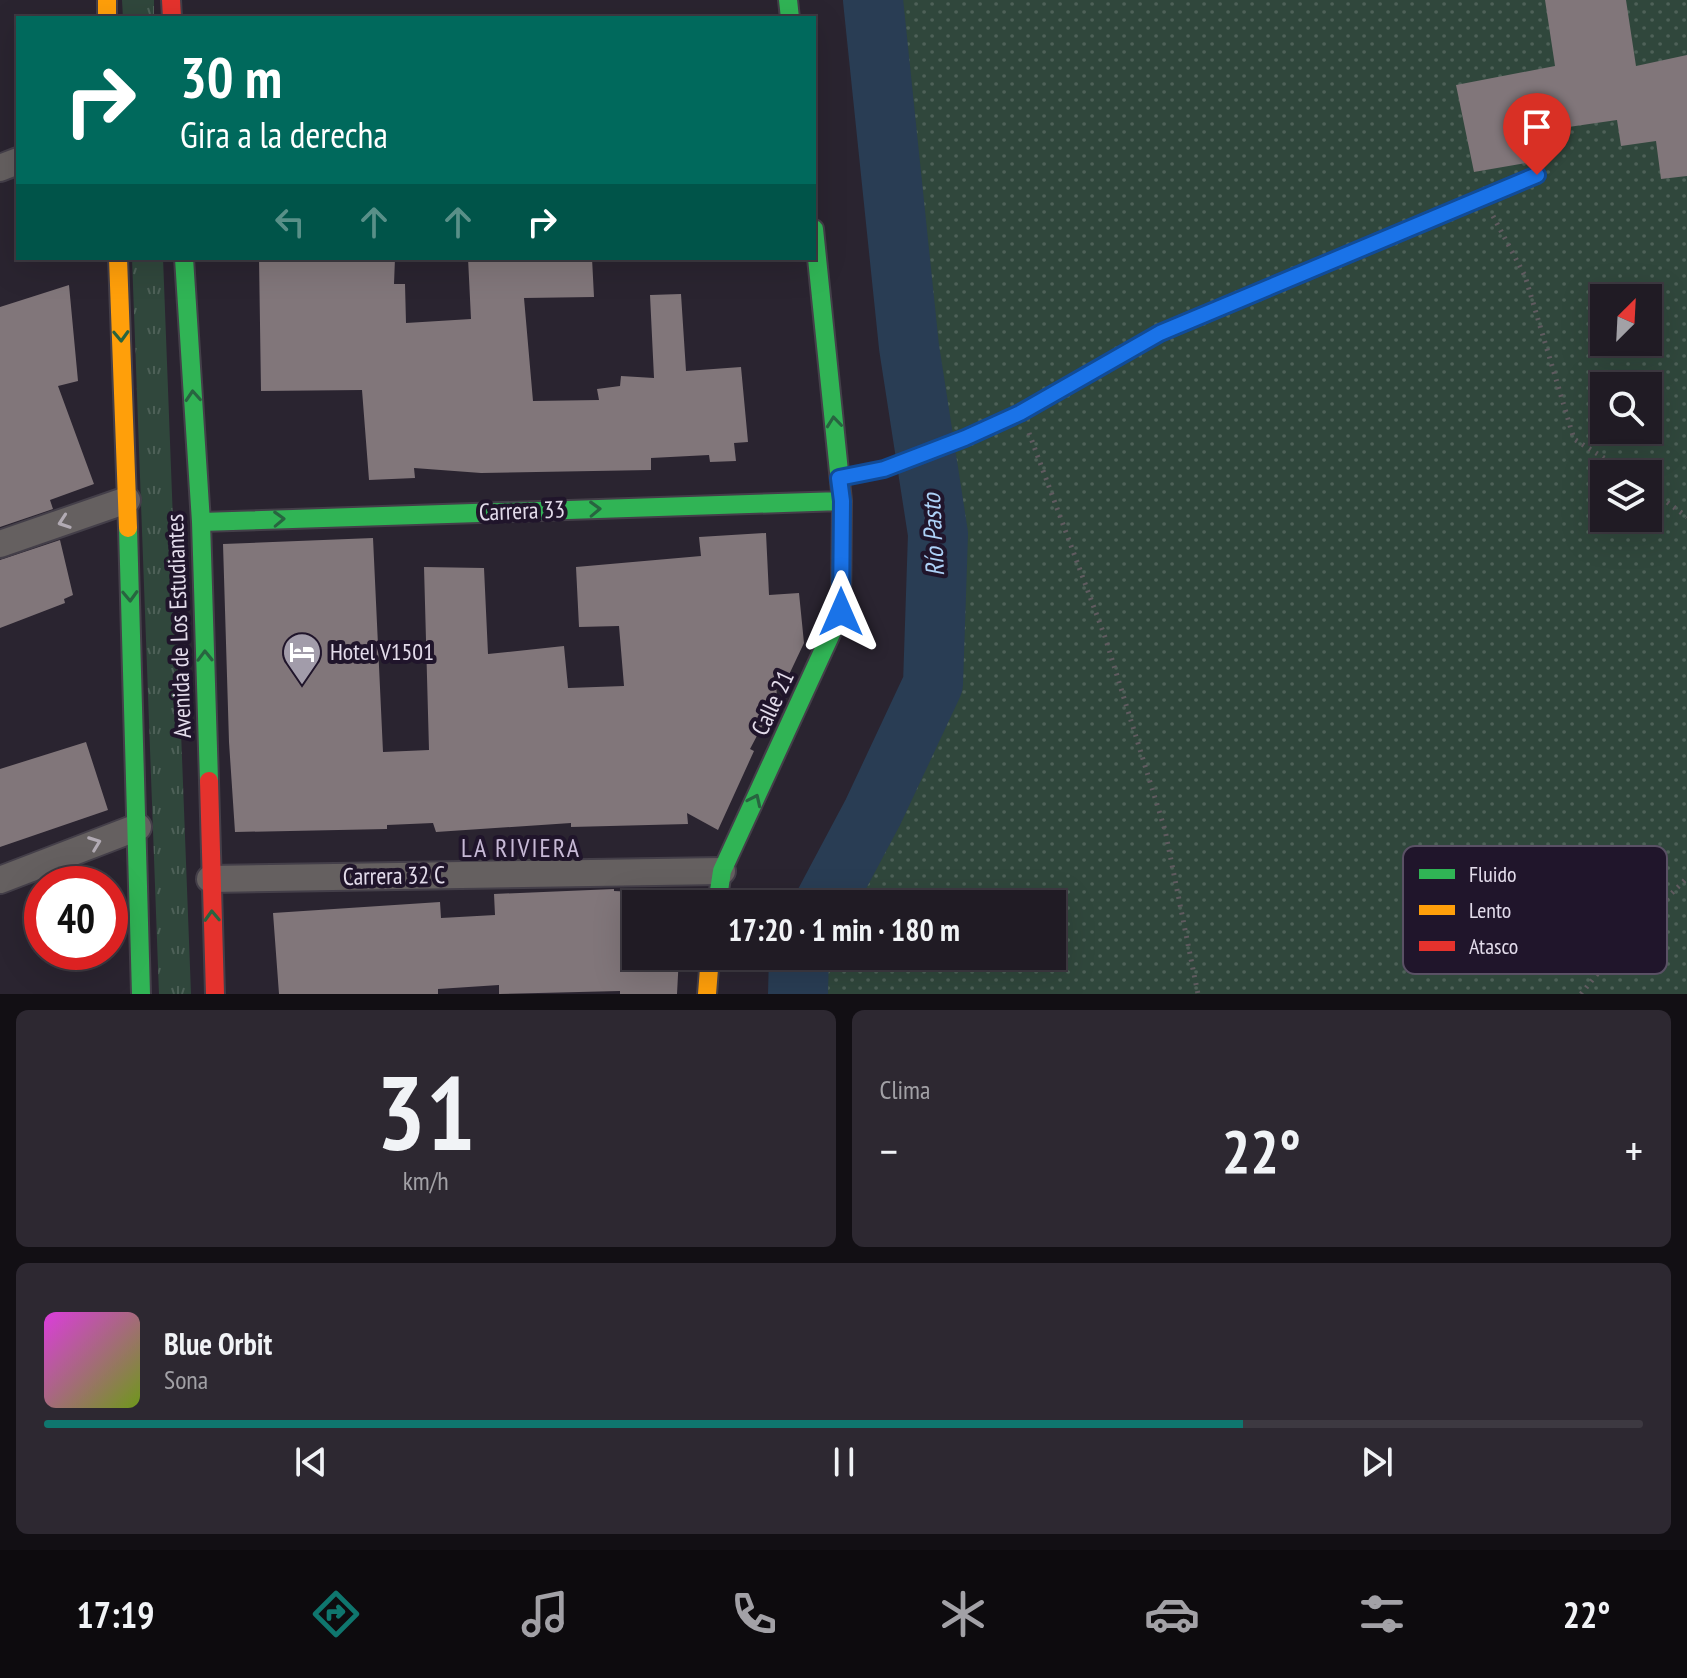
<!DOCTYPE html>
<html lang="es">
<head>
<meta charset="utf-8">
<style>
  :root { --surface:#201b24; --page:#2d2831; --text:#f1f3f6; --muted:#a2a1a6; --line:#3d3941; --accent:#0f766e }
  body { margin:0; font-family:"PT Sans Narrow",sans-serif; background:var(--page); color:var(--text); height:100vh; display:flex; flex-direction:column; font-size:30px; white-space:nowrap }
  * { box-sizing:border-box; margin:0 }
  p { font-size:26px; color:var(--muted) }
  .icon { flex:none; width:44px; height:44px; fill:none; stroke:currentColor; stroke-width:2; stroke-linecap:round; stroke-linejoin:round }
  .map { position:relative; height:994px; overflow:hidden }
  .sheet { display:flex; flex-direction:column; gap:16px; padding:16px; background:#120f14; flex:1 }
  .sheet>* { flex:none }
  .banner { position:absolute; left:16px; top:16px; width:800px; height:244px; border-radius:0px; box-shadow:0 8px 32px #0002,0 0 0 2px var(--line); background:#00695c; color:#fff; overflow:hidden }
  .needle { width:52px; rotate:24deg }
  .buttons { position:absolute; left:1590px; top:284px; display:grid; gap:16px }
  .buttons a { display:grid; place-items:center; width:72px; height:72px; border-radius:0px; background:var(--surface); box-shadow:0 8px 32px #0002,0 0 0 2px var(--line); font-size:40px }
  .speed { position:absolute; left:24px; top:866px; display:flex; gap:16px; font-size:40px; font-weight:700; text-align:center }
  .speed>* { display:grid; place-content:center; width:104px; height:104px; border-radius:50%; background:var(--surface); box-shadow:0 8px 32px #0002,0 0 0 2px var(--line); line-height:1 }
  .speed .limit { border:12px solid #d22; background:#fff; color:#111 }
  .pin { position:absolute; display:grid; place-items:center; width:68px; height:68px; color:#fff; margin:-82px -34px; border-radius:50% 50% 50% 0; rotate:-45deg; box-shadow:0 0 8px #0007 }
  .pin .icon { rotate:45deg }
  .me { position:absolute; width:88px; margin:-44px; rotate:0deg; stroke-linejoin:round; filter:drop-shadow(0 0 6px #0008) }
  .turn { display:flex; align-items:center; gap:28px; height:168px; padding:0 32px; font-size:36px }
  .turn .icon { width:104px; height:104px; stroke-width:2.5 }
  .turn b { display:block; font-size:56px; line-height:68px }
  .lanes { display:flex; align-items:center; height:76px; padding:0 32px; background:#0003; justify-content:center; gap:40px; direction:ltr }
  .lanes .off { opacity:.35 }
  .big { font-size:60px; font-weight:700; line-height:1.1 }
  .sheet .tile { flex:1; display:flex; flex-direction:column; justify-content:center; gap:12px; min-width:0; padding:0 28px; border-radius:12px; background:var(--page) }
  .sheet .dial { align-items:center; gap:0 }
  .dial b { font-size:104px; line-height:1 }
  .song { display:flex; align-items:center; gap:24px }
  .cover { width:96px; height:96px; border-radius:12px; background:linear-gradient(135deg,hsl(300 70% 55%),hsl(80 70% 35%)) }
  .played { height:8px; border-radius:4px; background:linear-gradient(90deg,var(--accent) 75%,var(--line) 75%) }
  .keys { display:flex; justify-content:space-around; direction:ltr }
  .heat { display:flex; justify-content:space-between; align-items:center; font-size:44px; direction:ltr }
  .sheet .tiles { flex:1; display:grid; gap:16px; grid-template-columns:1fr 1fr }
  .tile:last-child { grid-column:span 2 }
  .trip { position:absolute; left:622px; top:890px; width:444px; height:80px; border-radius:0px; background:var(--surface); box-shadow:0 8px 32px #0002,0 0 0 2px var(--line); font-weight:700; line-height:80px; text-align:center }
  .tabs { display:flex; height:128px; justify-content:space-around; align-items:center; background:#0d0b0e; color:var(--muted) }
  .tabs .icon { width:56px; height:56px }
  .tabs .current { color:var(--accent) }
  .tabs b { font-size:36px; color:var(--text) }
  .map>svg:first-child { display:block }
  .grass { fill:url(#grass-dots); fill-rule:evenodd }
  .park { fill:url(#park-tufts) }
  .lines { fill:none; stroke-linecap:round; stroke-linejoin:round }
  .river { stroke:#293d54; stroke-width:60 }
  .building { fill:#81767a }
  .lane-casing { stroke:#443f49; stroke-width:16 }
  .street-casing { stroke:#443f49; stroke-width:30 }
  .fast-casing { stroke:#443f49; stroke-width:22 }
  .slow-casing { stroke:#443f49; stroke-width:22 }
  .jam-casing { stroke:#443f49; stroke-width:22 }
  .path { stroke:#605b60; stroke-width:5; stroke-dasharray:2 6; stroke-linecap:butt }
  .lane { stroke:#656060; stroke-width:12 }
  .street { stroke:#656060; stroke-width:26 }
  .fast { stroke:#30b455; stroke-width:18 }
  .slow { stroke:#ff9f0a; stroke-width:18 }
  .jam { stroke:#e5322d; stroke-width:18 }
  .oneway { stroke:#286440 }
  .oneway2 { stroke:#b1aab3 }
  .route-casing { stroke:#114b97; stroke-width:20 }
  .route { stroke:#1a73e8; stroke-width:14 }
  .labels { text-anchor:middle; stroke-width:8; stroke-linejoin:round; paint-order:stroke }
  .street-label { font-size:24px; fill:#e3dceb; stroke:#20152b }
  .poi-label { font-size:24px; fill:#e3dceb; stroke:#20152b; text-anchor:start }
  .water-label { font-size:26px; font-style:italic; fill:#add1f6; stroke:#20152b }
  .neighbourhood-label { font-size:26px; letter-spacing:2px; fill:#c7b9d6; stroke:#20152b }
  .key { fill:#20152b; stroke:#5a5165; stroke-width:2 }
  .key-label { font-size:22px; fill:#e3dceb }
</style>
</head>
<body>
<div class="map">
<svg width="1687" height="994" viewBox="0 0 1687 994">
  <defs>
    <pattern id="grass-dots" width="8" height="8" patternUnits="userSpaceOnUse" patternTransform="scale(2)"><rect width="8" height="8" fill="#30473c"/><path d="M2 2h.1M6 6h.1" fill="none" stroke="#4e6158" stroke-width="1.8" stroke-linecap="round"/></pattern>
    <pattern id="park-tufts" width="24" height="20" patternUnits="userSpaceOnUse" patternTransform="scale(2)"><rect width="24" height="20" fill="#30473c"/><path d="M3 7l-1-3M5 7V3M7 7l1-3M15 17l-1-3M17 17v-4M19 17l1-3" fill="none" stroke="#4e6158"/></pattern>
  </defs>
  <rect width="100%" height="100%" fill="#2a2430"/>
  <!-- grass -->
  <path class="grass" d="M873 0H1687V994H798L799 956H1052V904H824L873 812 933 684 938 534 909 347ZM1604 298H1648V342H1604ZM1604 386H1648V430H1604ZM1604 474H1648V518H1604Z"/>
  <!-- park -->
  <path class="park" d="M122 0H154V18H123Z
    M132 258H163L191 994H159Z"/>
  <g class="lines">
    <!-- river -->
    <path class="river" d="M824 904 873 812 933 684 938 534 909 347 873 0
      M798 994 799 956"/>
  </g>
  <!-- building -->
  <path class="building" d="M1545 0H1626L1636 66 1687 55V176L1661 179 1656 141 1621 146 1617 120 1527 133 1532 162 1474 172 1456 85 1555 66Z
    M259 258H395L394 284H405L406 323 471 319 468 258H592L594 297 524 298 533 401 599 400 597 389 620 386 621 376 654 378 650 295 681 294 686 371 741 367 748 442 734 443 736 461 710 462 709 455 651 458V470L481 473 414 468 415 478 369 480 362 390 261 391Z
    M69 285 78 381 58 386 94 484 50 500 53 509 0 527V307Z
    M766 533 769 595 799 593 804 643 786 681 776 682 777 698 750 749 754 751 718 830 687 813 688 824 571 827V823L436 832 433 823 387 825V829L235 832 229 742 223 544 373 538 383 752 429 750 424 567 484 568 488 654 564 646 568 688 624 686 619 626 579 627 576 567 701 556 699 537Z
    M60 540 73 595 64 599 65 603 0 628V560Z
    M86 742 108 810 0 847V769Z
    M614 889V891L636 892V956H679L677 994H620V991L499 994V985L438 989V994H279L273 913 440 902 441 918 495 915 494 894Z"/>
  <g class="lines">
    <!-- lane casing -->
    <g class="lane-casing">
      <path id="lane" d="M843 477 884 469 965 438 1020 413 1160 333 1537 175"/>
    </g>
    <!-- street casing -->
    <g class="street-casing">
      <path id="street" d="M0 168 18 161
        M0 544 127 500
        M210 879 722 871
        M0 880 138 827"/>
    </g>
    <!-- fast casing -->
    <g class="fast-casing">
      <path id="fast" d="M788 0 790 18
        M184 258 201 522 209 781
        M201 522 842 501
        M128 528 141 994
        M717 904 722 871 841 612 842 501 814 229"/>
    </g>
    <!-- slow casing -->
    <g class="slow-casing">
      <path id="slow" d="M107 0V18
        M118 258 128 528
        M707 994 710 956"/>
    </g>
    <!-- jam casing -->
    <g class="jam-casing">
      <path id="jam" d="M171 0 172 18
        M209 781 215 994"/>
    </g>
    <!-- path -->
    <path class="path" d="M1493 216 1525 276 1574 439 1629 474
      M1029 433 1105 637 1165 830 1198 994
      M1648 488 1687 517
      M1581 994 1623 942 1687 878"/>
    <!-- lane -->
    <use href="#lane" class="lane"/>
    <!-- street -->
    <use href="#street" class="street"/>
    <!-- fast -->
    <use href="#fast" class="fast"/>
    <!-- slow -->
    <use href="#slow" class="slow"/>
    <!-- jam -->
    <use href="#jam" class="jam"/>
  </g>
  <!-- one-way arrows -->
  <defs><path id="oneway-chevron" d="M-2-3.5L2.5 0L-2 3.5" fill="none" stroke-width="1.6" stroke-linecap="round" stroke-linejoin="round" transform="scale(2)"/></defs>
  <g class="oneway">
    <use href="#oneway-chevron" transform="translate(121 336) rotate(88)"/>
    <use href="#oneway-chevron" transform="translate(193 396) rotate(-94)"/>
    <use href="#oneway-chevron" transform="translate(834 422) rotate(-96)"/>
    <use href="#oneway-chevron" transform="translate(595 509) rotate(-2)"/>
    <use href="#oneway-chevron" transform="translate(279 519) rotate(-2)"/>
    <use href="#oneway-chevron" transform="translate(130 596) rotate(88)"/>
    <use href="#oneway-chevron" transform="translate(205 656) rotate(-91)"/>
    <use href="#oneway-chevron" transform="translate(755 800) rotate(-65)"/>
    <use href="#oneway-chevron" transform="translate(212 916) rotate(-92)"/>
  </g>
  <g class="oneway2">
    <use href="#oneway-chevron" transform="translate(64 522) rotate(161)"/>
    <use href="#oneway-chevron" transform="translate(95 843) rotate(-21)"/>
  </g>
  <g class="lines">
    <!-- route casing -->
    <g class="route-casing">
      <path id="route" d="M841 612 842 501 839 478 884 469 965 438 1020 413 1160 333 1537 175"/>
    </g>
    <!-- route -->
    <use href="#route" class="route"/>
  </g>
  <!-- icons -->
  <defs>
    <g id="hotel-pin" transform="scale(2)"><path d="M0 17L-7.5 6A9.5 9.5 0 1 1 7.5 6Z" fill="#a29caa" stroke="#20152b"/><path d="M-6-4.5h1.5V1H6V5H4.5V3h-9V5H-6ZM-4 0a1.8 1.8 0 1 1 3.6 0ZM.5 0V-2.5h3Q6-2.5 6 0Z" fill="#fff"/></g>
  </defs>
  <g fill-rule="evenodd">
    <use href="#hotel-pin" x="302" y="652"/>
  </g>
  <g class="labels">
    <!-- street labels -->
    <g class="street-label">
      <text transform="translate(522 511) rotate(-2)" y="8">Carrera 33</text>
      <text transform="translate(179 626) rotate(-92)" y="8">Avenida de Los Estudiantes</text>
      <text transform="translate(773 703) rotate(-65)" y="8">Calle 21</text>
      <text transform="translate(394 876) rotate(-1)" y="8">Carrera 32 C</text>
    </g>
    <!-- poi labels -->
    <g class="poi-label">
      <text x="330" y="660">Hotel V1501</text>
    </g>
    <!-- water labels -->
    <g class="water-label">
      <text transform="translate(933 535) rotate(-93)" y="9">Río Pasto</text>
    </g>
    <!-- neighbourhood labels -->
    <g class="neighbourhood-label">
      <text x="521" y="857">LA RIVIERA</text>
    </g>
  </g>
  <!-- legend -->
  <rect x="1403" y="846" width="264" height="128" rx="12" class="key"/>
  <rect x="1419" y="869" width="36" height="10" fill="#30b455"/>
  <rect x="1419" y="905" width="36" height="10" fill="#ff9f0a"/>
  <rect x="1419" y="941" width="36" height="10" fill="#e5322d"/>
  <g class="key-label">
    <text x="1469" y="882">Fluido</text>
    <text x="1469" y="918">Lento</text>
    <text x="1469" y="954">Atasco</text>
  </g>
</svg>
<div class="buttons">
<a><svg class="needle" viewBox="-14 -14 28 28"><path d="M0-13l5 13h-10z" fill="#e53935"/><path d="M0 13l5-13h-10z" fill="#a2a1a6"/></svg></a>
<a><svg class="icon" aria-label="search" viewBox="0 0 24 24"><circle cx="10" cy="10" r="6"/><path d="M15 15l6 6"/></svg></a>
<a><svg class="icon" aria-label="layers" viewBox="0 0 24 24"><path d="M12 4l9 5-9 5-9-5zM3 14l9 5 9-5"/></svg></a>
</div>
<div class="speed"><div class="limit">40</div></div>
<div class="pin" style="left:1537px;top:175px;background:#d93025"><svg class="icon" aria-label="arrive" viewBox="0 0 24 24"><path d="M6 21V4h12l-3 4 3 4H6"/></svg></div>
<svg class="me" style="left:841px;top:612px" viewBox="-20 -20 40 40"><path d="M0-17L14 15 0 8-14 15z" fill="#1a73e8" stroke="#fff" stroke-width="4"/></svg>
<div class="trip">17:20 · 1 min · 180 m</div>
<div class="banner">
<div class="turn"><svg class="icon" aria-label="right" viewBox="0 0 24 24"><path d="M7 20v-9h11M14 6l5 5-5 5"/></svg><div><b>30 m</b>Gira a la derecha</div></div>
<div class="lanes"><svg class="icon off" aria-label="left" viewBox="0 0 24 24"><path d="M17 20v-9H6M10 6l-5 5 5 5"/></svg><svg class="icon off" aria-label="ahead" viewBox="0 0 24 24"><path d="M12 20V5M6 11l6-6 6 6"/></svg><svg class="icon off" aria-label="ahead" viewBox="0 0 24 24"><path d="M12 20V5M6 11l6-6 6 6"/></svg><svg class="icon" aria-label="right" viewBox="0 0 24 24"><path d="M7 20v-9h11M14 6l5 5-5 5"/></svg></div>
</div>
</div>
<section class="sheet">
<div class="tiles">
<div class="tile dial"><b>31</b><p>km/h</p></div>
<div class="tile"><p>Clima</p>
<div class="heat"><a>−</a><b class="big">22°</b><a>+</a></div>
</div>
<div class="tile">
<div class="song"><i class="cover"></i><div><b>Blue Orbit</b><p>Sona</p></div></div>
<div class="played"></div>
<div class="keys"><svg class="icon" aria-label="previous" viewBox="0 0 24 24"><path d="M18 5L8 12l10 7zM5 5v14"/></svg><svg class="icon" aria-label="pause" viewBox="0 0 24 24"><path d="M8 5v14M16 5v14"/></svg><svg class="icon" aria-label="next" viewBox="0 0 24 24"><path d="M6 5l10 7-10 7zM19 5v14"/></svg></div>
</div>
</div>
</section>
<nav class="tabs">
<b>17:19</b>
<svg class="icon current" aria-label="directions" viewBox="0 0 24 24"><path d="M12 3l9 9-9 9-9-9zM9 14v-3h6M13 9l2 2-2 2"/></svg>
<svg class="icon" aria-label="music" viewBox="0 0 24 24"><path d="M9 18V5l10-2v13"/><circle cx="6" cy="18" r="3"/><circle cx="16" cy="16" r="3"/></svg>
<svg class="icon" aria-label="phone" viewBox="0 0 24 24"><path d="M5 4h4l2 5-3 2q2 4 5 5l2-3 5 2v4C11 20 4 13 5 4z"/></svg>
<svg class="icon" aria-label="climate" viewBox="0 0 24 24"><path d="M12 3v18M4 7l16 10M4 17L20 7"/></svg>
<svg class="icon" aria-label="car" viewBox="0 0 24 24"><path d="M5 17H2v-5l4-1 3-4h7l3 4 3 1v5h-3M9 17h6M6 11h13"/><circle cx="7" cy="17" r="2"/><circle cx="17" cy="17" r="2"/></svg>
<svg class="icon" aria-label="filters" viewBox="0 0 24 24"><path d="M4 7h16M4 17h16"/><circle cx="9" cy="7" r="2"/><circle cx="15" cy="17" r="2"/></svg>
<b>22°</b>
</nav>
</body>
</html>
